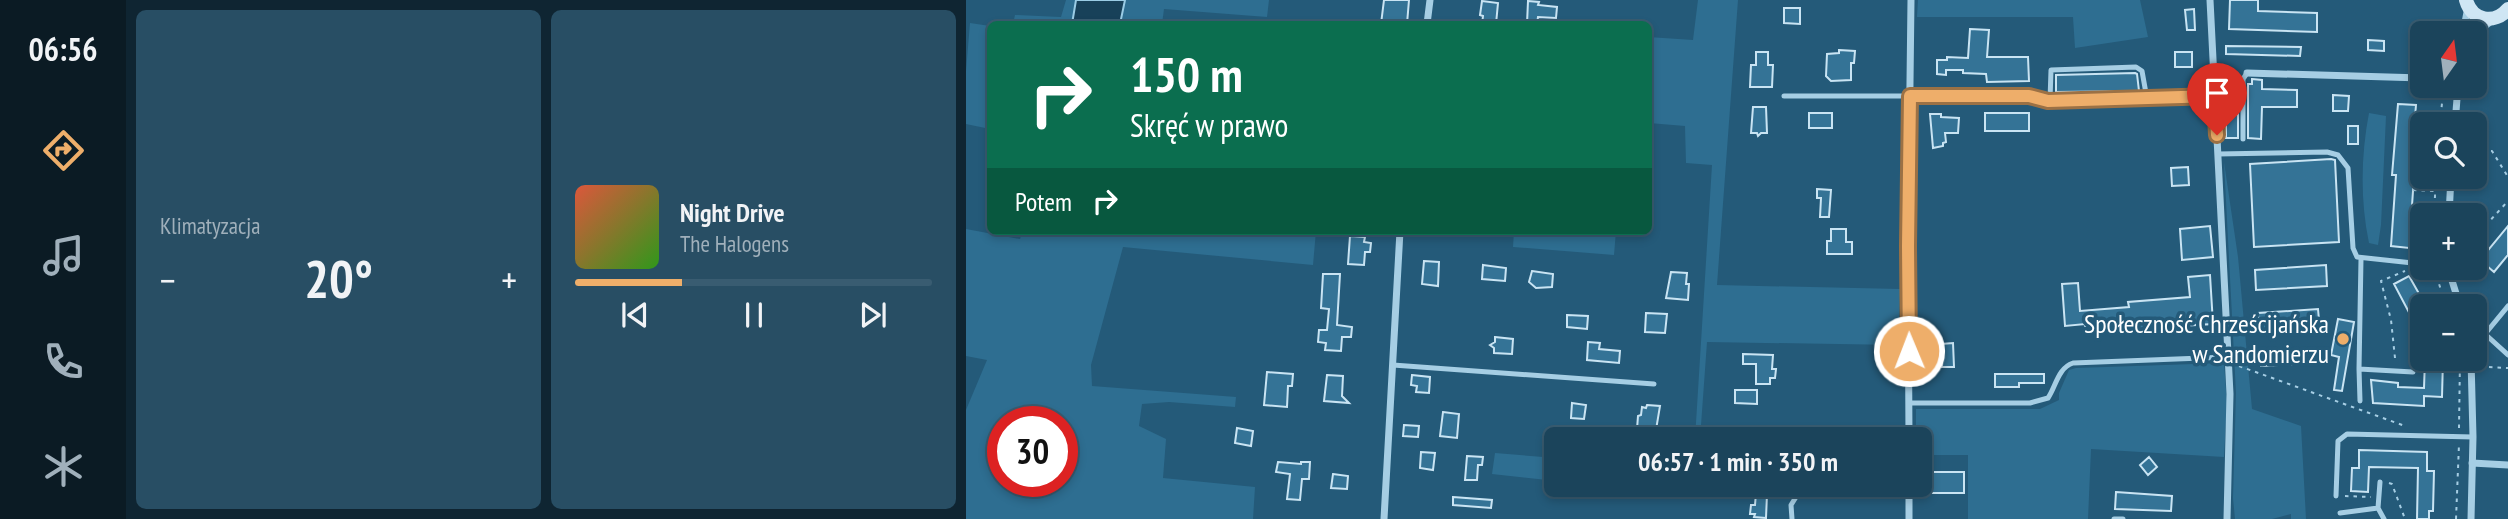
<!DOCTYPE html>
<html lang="pl">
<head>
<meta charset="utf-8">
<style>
  :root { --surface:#1b445b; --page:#284e64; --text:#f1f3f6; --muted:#a0b0bb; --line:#395c71; --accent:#eeae6a }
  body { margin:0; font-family:"PT Sans Narrow",sans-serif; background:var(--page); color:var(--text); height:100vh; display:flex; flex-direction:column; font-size:26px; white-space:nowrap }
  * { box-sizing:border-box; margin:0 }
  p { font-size:23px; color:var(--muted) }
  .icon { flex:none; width:38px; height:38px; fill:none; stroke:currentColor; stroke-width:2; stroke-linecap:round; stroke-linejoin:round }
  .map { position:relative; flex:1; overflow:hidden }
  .side { display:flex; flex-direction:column; gap:10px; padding:10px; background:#0f2532; width:840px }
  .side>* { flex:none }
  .guide { position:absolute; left:21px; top:21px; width:665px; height:214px; border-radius:10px; box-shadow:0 4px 10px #0003,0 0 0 2px var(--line); background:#0b6e4f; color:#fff; overflow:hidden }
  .needle { width:46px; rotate:14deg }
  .buttons { position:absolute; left:1444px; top:21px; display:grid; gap:14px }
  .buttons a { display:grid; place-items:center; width:77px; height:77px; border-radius:10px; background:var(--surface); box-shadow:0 4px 10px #0003,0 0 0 2px var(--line); font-size:35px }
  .speed { position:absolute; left:21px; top:406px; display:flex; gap:14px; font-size:35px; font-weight:700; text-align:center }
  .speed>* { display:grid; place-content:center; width:91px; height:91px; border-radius:50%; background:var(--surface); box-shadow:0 4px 10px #0003,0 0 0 2px var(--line); line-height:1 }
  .speed .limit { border:10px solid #d22; background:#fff; color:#111 }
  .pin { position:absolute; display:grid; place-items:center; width:60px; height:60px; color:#fff; margin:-72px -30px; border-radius:50% 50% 50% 0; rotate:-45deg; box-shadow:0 0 7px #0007 }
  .pin .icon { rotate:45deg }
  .me { position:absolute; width:77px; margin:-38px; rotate:359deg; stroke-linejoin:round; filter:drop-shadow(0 0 5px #0008) }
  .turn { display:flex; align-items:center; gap:24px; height:147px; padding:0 28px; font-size:32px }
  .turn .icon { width:91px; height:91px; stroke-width:2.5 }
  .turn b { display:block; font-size:49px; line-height:60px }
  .then { display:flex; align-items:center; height:66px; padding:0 28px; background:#0003; gap:14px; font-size:26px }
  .big { font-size:52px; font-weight:700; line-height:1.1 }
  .side .card { flex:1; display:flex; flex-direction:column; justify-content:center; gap:10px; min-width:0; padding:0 24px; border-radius:10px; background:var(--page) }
  .song { display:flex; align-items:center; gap:21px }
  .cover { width:84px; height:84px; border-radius:10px; background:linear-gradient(135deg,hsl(10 70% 55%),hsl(110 70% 35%)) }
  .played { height:7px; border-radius:4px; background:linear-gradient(90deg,var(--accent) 30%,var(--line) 30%) }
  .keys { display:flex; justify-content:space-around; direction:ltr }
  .heat { display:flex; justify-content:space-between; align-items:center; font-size:38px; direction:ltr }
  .side .tiles { flex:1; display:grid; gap:10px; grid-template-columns:repeat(2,1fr) }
  .trip { position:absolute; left:578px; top:427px; width:388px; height:70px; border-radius:10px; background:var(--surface); box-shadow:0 4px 10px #0003,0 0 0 2px var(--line); font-weight:700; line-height:70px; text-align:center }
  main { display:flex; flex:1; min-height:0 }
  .dock { display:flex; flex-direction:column; width:126px; justify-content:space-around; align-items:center; background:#0b1b24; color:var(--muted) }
  .dock .icon { width:49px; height:49px }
  .dock .active { color:var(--accent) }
  .dock b { font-size:32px; color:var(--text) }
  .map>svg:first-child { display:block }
  .green { fill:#2e6e91; fill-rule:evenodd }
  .water { fill:#184159; stroke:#9acce5; stroke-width:2 }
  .building { fill:#347396; stroke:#c9e4f3; stroke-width:2 }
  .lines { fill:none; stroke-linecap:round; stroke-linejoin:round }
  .path { stroke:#a6cee4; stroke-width:2; stroke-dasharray:3.5 5; stroke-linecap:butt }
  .lane { stroke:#a6cee4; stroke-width:5 }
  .street { stroke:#a6cee4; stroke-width:7 }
  .secondary { stroke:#cfe6f4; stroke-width:14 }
  .route-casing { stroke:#9b7145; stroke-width:18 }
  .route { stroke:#eeae6a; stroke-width:12 }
  .poi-dot { fill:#eeae6a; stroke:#245a79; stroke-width:2.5 }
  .labels { text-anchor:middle; stroke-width:7; stroke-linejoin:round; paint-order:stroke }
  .poi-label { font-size:26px; fill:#fff; stroke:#245a79; text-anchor:end }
</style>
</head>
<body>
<main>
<nav class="dock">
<b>06:56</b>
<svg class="icon active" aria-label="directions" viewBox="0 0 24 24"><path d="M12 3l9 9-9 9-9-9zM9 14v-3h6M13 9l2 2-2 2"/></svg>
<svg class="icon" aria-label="music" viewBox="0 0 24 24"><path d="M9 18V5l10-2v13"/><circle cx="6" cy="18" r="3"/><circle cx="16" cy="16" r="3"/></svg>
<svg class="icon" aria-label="phone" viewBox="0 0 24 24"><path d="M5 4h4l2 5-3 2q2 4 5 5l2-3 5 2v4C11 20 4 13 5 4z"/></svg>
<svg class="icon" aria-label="climate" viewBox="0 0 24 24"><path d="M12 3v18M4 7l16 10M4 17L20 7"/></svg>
</nav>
<section class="side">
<div class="tiles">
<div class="card"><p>Klimatyzacja</p>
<div class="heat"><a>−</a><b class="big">20°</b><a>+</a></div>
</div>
<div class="card">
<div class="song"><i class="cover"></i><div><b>Night Drive</b><p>The Halogens</p></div></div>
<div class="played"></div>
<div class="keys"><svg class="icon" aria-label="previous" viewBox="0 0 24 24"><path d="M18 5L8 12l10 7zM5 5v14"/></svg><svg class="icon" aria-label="pause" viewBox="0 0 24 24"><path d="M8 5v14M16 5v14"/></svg><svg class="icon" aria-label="next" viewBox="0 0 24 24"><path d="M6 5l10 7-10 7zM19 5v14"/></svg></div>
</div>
</div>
</section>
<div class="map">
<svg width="1542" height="519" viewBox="0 0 1542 519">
  <rect width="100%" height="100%" fill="#245a79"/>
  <!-- green -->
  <path class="green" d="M100 0H303L301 17 198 9 196 24H47L49 15 95 17Z
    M732 0H772L751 285 934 289 932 345 741 342 734 439H729L746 165 720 163 719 126 683 123 682 37 727 40Z
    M952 0H1174L1182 37 1109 48 1107 17H951Z
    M4 23 24 26V129L0 124V71Z
    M1403 113 1420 116 1415 225 1412 245 1403 243C1394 200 1395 155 1403 113Z
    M1258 162 1272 257 1286 409 1335 426 1340 519H1325V514L1306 519H1269L1267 498 1270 393Z
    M0 229 54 239 57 231H350L347 265 157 247 125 365 126 386 270 397 269 407 203 402 176 404 173 426 200 439 197 478 289 487 287 519H0V410L21 360 0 356ZM37 422H96V481H37Z
    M548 231H650L648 255 547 247Z
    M1258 363 1261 403 1258 457 1125 449 1122 519H1002V455H954V439H950V409H1074L1093 400V393L1103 370 1110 368Z
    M529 453 590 458V481L526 474Z
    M624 485H730L729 496Z"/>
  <!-- water -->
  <path class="water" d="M110 0H159L154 24H106Z"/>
  <!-- building -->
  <path class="building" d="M418 0H443L441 24H415Z
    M1264 0H1292V11L1351 13V32L1263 29Z
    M516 1 532 3 530 24H516L517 16 514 15Z
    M562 1 573 2 572 5 591 7 590 18 572 17 571 24H561Z
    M818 8H834V24L818 23Z
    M1228 9 1229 30H1221L1219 10Z
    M1004 29 1023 30 1021 57H1062L1063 81 1021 82 1020 74 997 73V70H980V75L971 74V60H981V57L1002 58Z
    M1402 40 1418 41V51L1402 50Z
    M1260 46 1335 47 1334 56 1260 54Z
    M873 50 889 51 888 63H885V80L865 81 860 76 861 54 873 53Z
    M790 52H802V65H807L806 87H784L785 65H790Z
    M1209 52H1226V67H1209Z
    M1169 73 1171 74 1173 91 1090 92V75Z
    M1286 79 1296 80V89L1331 90V107H1296L1295 139 1282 138V84H1286Z
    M1260 84H1272V138H1260Z
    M1367 95 1383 96 1382 111H1367Z
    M1432 104 1450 105 1444 177H1448L1443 248 1425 246 1430 175H1426Z
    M787 107H800L801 133H795L792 136 791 133H785Z
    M843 113H866V128H843Z
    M1019 113H1063V131H1019Z
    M964 114H975V117L993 118 992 133H979L980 142 977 143V146L967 148Z
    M1382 126H1392V144H1382Z
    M1365 159 1369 160 1373 242 1288 247 1284 164Z
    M1222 167 1223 185 1206 186 1205 168Z
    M851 189 865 190 863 217H854L855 198H851Z
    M1244 226 1247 257 1216 260 1214 229Z
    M1542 226V255L1528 272 1514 260Z
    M865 229H880V242H886V254H861V241H865Z
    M384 236 399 237 398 242 405 243 404 252H399L398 265 382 264Z
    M458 261 473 262 472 286 456 284Z
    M517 265 540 268 539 281 516 279Z
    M1360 265 1361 286 1290 290 1289 270Z
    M566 271 587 274 586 287 570 288 563 282Z
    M705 272 721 273 720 284H723L722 300 700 298Z
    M357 274H374L371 325 386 327 385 337H376L375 351 359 350 360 343 352 342 353 330H361L363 309 355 308Z
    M1244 275 1247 324 1214 326 1215 328 1120 334 1119 324 1099 326 1096 284 1112 283 1114 311 1163 307 1162 302 1224 297 1222 277Z
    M1443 276 1460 306H1456V337L1428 284Z
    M1352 309 1353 320H1348V330L1293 333 1292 313Z
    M680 313 701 314 699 333 679 332Z
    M601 315 622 316 621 329 601 327Z
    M1372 319 1388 322 1376 391 1368 390 1373 357 1365 355Z
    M529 337 547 339 546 354 528 353V348L524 345 529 342Z
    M622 342 634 343 633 349 654 351 653 363 621 360Z
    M987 343 988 367H976L975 344Z
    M1345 353V363L1295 366 1294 356Z
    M777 354 807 355 806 369H810L809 378H804V384H790V364H777Z
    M1459 359H1477L1476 397 1458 396V406L1407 403 1405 380 1432 383V387L1458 388Z
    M301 372 327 374 326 386H322L321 407 298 405Z
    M1029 374H1078V383H1053V387H1029Z
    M361 375 377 376 376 396 383 403 358 401Z
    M446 375 464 377 463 393 450 392 451 386 445 385Z
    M769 390H791V404L769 403Z
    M606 403 620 405 618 419 605 418Z
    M681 405 694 406 690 430 671 429 672 416 675 415 676 407 680 408Z
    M477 412 493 414 491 438 474 436Z
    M438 425 453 426 452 437 437 436Z
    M271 428 287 431 285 446 269 443Z
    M785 429H809L808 439H784Z
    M1393 450 1461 452V471H1468L1467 511H1463V519H1451L1452 468 1403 467 1402 492 1385 491 1386 468H1393Z
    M455 452 469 453 467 470 454 468Z
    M501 456 517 457 516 465H512L511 480H499Z
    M1183 457 1191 467 1182 475 1174 465Z
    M312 462 335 464V462H344L343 479H336L334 500 321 499 324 474 310 472Z
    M966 472H998V493H956V482H966Z
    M367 474 382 476 381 489 365 488Z
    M1150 492 1206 496 1205 511 1149 509Z
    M790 493 801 494 800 518 788 517 789 514H784L785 505H789Z
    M487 497 526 500 525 508 487 505Z"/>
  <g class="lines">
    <!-- path -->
    <path class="path" d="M1449 117 1475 120
      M1474 124 1476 103H1480
      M1447 140 1456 141
      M1508 150 1526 151 1542 177
      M1445 166 1456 167
      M1447 190 1469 191
      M1498 205 1520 225
      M1445 211 1468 213
      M1468 215 1470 177
      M1443 238 1456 240
      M1447 238 1456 232
      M1508 238 1542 201
      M1468 268 1480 306
      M1454 271 1457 278 1468 272
      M1429 358 1425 320 1415 281 1439 271
      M1273 366 1439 426
      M1523 367 1542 368
      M1493 428 1494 359
      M1423 483 1426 484 1439 519
      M1379 496 1405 497
      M1490 519 1493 444"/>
    <!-- lane -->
    <path class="lane" d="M818 96H1063L1082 101 1249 96
      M1084 100 1085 70 1170 67 1176 71 1181 99
      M1277 139V79L1281 73
      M1252 154 1361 152 1372 155 1382 168 1387 248 1391 257 1456 264
      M1395 259 1393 369 1447 372
      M1519 334 1542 355
      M1508 341 1519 334 1542 306
      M427 365 688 384
      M1393 369 1394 401
      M944 403H1064L1082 398C1090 386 1092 368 1107 363L1262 357
      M1370 496 1372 441 1381 434 1507 437
      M1412 508 1414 482
      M1374 513 1412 508 1418 519
      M826 519 825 505 830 497 837 494 943 496
      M1148 519H1157"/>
    <!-- street -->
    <path class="street" d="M1244 0 1264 394 1261 519
      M461 24 464 0
      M1497 33 1502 7
      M1508 35 1524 22
      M1281 73 1456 78
      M1489 124 1492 86
      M1483 215 1485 177
      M1482 268 1494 306
      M943 439 942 246 945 0
      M1506 463 1542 465
      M418 519 434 231
      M943 519V485
      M1505 519 1507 437 1505 359"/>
    <!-- secondary -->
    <path class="secondary" d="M1500 0C1506 21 1528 25 1542 9"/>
  </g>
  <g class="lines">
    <!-- route casing -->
    <g class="route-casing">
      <path id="route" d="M943 351 942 246 944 96H1063L1082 101 1249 96 1251 135"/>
    </g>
    <!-- route -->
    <use href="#route" class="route"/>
  </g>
  <!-- markers -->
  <circle class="poi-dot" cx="1377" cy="339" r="7"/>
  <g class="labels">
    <!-- poi labels -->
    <g class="poi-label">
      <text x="1363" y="333">Społeczność Chrześcijańska<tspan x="1363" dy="30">w Sandomierzu</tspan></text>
    </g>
  </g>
</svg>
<div class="buttons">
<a><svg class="needle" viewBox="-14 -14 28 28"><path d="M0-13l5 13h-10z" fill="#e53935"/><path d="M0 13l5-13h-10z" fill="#a0b0bb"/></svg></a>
<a><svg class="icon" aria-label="search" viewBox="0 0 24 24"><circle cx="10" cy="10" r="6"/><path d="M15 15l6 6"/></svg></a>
<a>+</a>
<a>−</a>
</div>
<div class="speed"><div class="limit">30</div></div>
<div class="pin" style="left:1251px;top:135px;background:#d93025"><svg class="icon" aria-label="arrive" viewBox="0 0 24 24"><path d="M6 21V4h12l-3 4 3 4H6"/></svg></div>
<svg class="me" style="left:943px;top:351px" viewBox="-20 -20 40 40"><circle r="17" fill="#eeae6a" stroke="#fff" stroke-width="3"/><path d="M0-11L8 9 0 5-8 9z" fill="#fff"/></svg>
<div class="trip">06:57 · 1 min · 350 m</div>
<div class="guide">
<div class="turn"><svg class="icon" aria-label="right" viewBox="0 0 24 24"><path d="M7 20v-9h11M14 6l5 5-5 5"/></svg><div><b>150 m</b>Skręć w prawo</div></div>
<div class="then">Potem<svg class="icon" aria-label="right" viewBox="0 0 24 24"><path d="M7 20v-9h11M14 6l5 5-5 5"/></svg></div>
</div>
</div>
</main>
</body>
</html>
